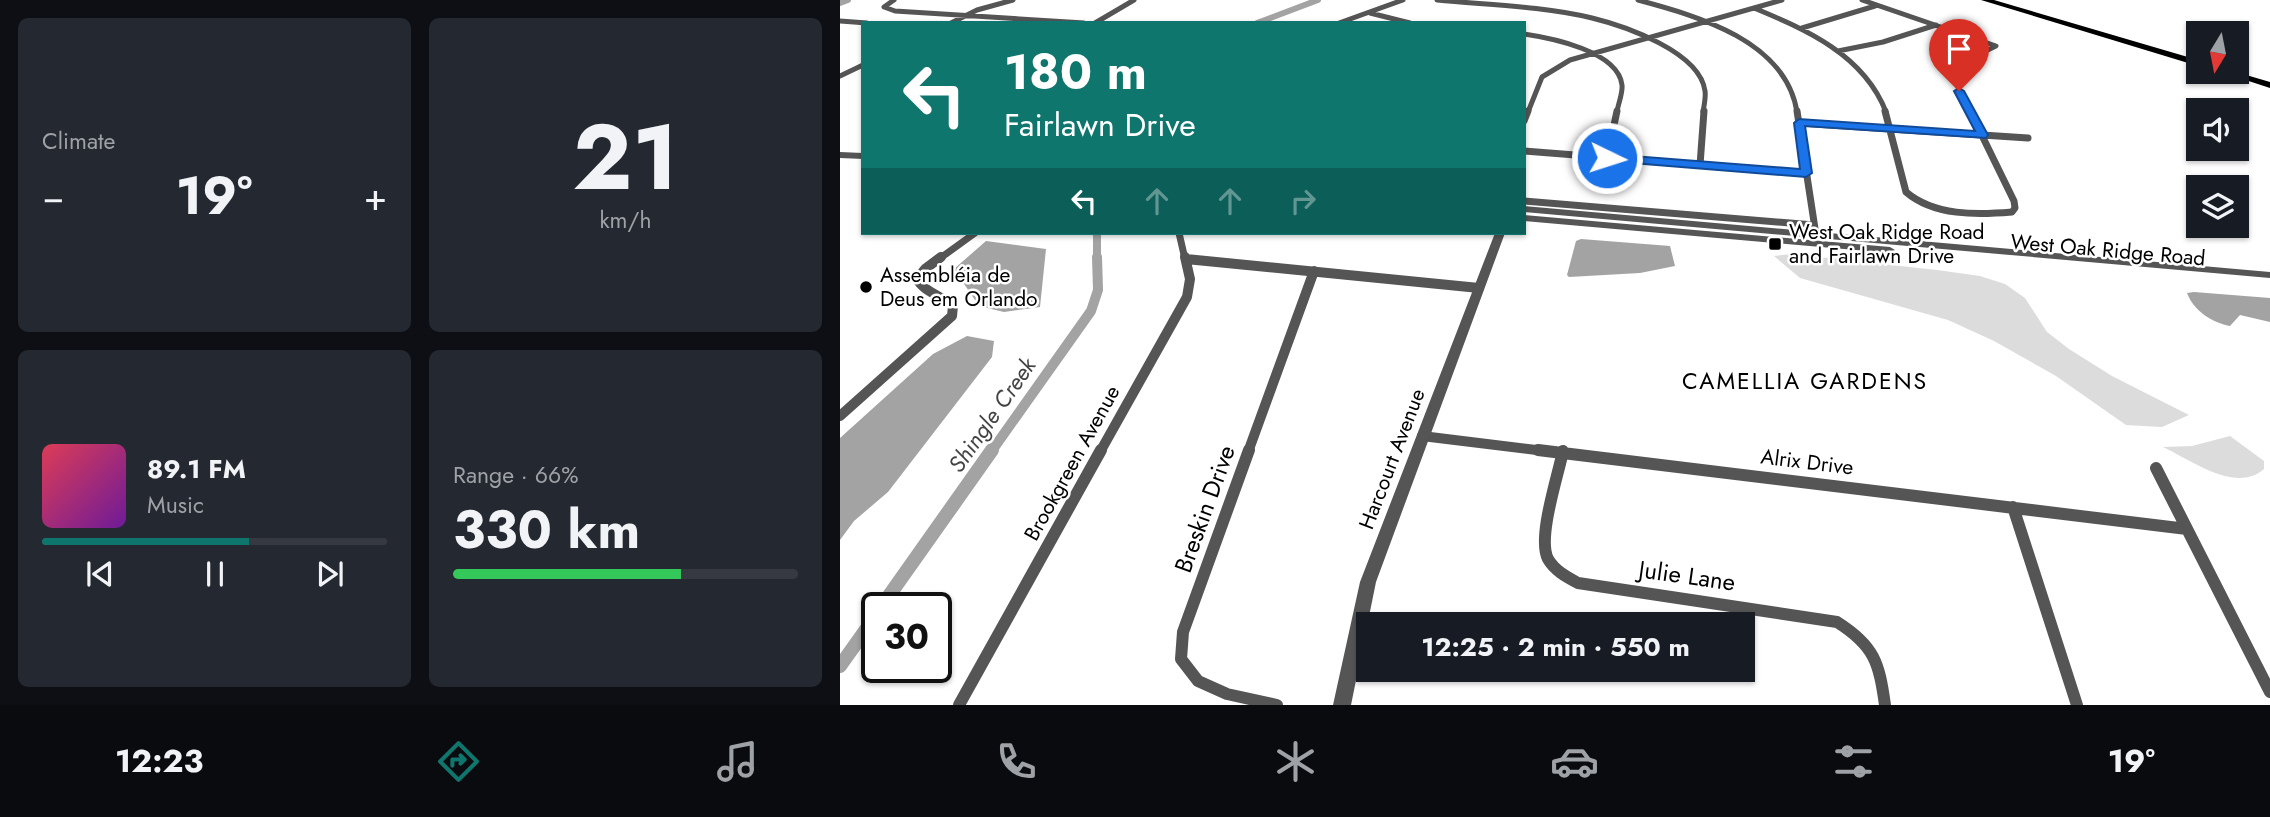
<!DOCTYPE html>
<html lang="en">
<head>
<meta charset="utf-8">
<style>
  :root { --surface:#171b24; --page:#242831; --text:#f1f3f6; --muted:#9ea1a6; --line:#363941; --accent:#0f766e }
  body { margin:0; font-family:Jost,sans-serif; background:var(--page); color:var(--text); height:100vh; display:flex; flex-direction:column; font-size:26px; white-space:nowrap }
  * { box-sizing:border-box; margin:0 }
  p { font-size:23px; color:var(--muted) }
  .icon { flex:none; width:38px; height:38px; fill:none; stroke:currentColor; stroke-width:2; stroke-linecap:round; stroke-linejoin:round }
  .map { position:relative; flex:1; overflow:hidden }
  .sheet { display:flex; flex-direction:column; gap:18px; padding:18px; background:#0d0f14; width:840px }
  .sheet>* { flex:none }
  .banner { position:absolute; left:21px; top:21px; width:665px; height:214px; border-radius:0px; box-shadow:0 2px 5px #0004; background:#0f766e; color:#fff; overflow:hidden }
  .needle { width:46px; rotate:190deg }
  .controls { position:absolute; left:1346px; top:21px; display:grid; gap:14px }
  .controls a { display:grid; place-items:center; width:63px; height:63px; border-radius:0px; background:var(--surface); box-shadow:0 2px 5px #0004; font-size:35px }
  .speed { position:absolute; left:21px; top:592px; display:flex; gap:14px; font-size:35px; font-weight:700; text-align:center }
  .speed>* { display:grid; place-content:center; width:91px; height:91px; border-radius:50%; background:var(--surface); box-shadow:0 2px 5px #0004; line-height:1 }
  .speed .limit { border:4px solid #111; border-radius:10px; background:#fff; color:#111 }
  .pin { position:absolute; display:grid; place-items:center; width:60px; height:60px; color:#fff; margin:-72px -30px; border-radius:50% 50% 50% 0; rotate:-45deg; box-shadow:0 0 7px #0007 }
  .pin .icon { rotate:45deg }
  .me { position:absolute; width:77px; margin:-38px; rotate:94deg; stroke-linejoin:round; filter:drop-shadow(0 0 5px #0008) }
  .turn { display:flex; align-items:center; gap:24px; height:147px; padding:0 28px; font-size:32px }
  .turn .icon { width:91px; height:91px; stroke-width:2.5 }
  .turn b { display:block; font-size:49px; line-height:60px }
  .lanes { display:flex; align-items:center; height:66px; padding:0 28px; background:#0003; justify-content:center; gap:35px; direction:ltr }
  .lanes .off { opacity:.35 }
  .big { font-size:52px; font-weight:700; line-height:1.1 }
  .sheet .widget { flex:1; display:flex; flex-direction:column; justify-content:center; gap:10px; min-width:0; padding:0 24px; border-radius:10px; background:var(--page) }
  .sheet .dial { align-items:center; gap:0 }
  .dial b { font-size:91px; line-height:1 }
  .song { display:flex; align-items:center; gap:21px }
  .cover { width:84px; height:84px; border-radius:10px; background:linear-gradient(135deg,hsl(350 70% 55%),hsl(280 70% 35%)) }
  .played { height:7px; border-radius:4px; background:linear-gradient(90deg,var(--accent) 60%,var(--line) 60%) }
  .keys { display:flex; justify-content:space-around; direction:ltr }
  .heat { display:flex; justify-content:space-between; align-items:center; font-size:38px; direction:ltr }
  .charge { height:10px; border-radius:5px; background:linear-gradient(90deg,#34c759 66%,var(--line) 0) }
  .sheet .tiles { flex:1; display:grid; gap:18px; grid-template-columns:repeat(2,1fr) }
  .trip { position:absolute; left:516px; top:612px; width:399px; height:70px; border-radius:0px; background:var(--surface); box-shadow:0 2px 5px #0004; font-weight:700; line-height:70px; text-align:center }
  .tab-bar { display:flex; height:112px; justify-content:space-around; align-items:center; background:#090b0e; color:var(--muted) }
  .tab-bar .icon { width:49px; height:49px }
  .tab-bar .current { color:var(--accent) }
  .tab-bar b { font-size:32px; color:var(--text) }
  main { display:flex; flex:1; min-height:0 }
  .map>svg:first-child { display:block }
  .green { fill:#dcdcdc }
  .water { fill:#a3a3a3 }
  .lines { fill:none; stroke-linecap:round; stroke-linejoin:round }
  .canal-far3 { stroke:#a3a3a3; stroke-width:6 }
  .canal-far2 { stroke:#a3a3a3; stroke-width:8 }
  .canal-far1 { stroke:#a3a3a3; stroke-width:10 }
  .canal { stroke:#a3a3a3; stroke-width:14 }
  .minor-far3 { stroke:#555; stroke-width:5 }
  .minor-far2 { stroke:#555; stroke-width:7 }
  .minor-far1 { stroke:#555; stroke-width:10 }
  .minor { stroke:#555; stroke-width:12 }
  .tertiary { fill:#555; fill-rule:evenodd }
  .motorway { fill:#000; fill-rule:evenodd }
  .route { fill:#1a73e8; stroke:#114b97; stroke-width:2 }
  .poi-dot { fill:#000; stroke:#fff; stroke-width:2.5 }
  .labels { text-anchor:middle; stroke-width:5; stroke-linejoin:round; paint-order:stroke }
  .poi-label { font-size:21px; fill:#000; stroke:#fff; text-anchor:start }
  .street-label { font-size:21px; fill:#000; stroke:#fff }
  .neighbourhood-label { font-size:23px; letter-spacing:2px; fill:#000; stroke:#fff }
  .water-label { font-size:23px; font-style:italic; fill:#444; stroke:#fff }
  .near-street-label { font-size:24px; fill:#000; stroke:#fff }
</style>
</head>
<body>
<main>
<section class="sheet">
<div class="tiles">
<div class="widget"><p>Climate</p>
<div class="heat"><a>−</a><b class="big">19°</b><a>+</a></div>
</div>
<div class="widget dial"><b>21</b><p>km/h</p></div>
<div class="widget">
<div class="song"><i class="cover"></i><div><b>89.1 FM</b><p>Music</p></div></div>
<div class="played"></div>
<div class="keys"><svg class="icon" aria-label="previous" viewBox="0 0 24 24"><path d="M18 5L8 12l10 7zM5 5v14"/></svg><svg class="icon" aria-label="pause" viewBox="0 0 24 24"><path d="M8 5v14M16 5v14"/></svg><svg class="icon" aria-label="next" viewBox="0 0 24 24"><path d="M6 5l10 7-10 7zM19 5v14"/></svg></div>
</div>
<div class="widget"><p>Range · 66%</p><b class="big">330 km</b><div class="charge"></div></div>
</div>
</section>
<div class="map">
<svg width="1430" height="705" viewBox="0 0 1430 705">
  <rect width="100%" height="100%" fill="#fff"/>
  <!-- green -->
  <path class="green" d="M951 254 1097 270 1140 276 1165 284 1185 298 1207 332 1229 349 1272 376 1349 415 1322 427 1286 425 1216 376 1154 341 1108 320 960 278 934 256Z
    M1390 436 1424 461V469C1396 494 1351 460 1323 447L1352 446Z"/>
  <!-- water -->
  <path class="water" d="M741 239 830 246 835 266 800 273 729 277 727 275 736 241Z
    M146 241 206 249 200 307 164 312 139 306 114 269Z
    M1354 292 1430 298V322L1400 315 1390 326C1371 322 1354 311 1347 293Z
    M127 336 154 341 152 357 48 492 14 521 0 540V438L93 354Z"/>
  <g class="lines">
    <!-- canal-far3 -->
    <path class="canal-far3" d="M0 3 8 0
      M417 23 478 0"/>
    <!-- canal-far2 -->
    <path class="canal-far2" d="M257 233V259"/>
    <!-- canal-far1 -->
    <path class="canal-far1" d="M151 452 251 311 258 290 257 257"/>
    <!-- canal -->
    <path class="canal" d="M41 607 152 450
      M0 666 37 614"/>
    <!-- minor-far3 -->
    <path class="minor-far3" d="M54 0 44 7 55 11 244 23
      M597 0C648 5 702 6 752 18 785 26 860 52 865 91 866 97 864 106 863 112
      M798 0C858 16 946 41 957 112
      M1022 0 1156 46 1114 66 1113 77 1130 112
      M914 8C967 30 1024 55 1046 112
      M530 13 570 23
      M0 21 27 23
      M111 23 137 10 173 0
      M255 23 294 0
      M499 23 563 0
      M962 28 1035 6
      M684 34C711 38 778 51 782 85 783 93 778 104 777 112
      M998 51 1043 42 1096 25
      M0 76 23 65
      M688 112 702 77 730 60 942 0"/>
    <!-- minor-far2 -->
    <path class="minor-far2" d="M957 111 976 235
      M1045 111 1066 192C1094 216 1137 215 1172 212L1175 208 1174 201 1130 111
      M684 121 688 111
      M959 123 1188 138
      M684 151 966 173
      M767 158 777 111
      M860 165 864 111
      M684 201 974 225
      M339 233 345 259
      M99 259 135 233"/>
    <!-- minor-far1 -->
    <path class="minor-far1" d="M346 259 639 288
      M0 416 112 316 113 306C102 296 84 292 77 279L85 269 101 257
      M582 436 713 452
      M260 452 347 297 350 279 345 257
      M408 452 474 271"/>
    <!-- minor -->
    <path class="minor" d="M409 450 343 632 341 659 358 681 387 694 437 705
      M698 450 1347 529
      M723 451C718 476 697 538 708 559 715 571 727 577 738 583L997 622C1035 646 1039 663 1045 705
      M1316 468 1430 692
      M1173 507 1237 705
      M119 705 261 450"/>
    <!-- tertiary -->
    <path class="tertiary" d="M0 152 23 153V159L0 158Z
      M684 206 1430 272V278L684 212Z
      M684 215 1050 247 1055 250 1050 253 684 221Z
      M655 233H665L536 582 511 705H493L520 582Z"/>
    <!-- motorway -->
    <path class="motorway" d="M1141 0H1154L1358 60V66Z
      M1381 72H1396L1430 82V88Z"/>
  </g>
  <!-- route -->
  <path class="route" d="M1119 88 1124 91 1148 135 1146 138 965 126 972 173 966 177 767 161 761 158 767 154 960 169 954 123 959 119 1135 131 1114 91Z"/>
  <!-- markers -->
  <g class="poi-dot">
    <rect x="928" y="237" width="14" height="14" rx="3.5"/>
    <circle cx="26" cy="287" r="7"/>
  </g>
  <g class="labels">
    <!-- poi labels -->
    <g class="poi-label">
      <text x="949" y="239">West Oak Ridge Road<tspan x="949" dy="24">and Fairlawn Drive</tspan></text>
      <text x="40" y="282">Assembléia de<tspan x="40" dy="24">Deus em Orlando</tspan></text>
    </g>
    <!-- street labels -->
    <g class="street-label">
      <text transform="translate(1268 250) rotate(5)" y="7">West Oak Ridge Road</text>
      <text transform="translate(552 459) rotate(-69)" y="7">Harcourt Avenue</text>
      <text transform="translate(967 462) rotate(7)" y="7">Alrix Drive</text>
      <text transform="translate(232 463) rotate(-61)" y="7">Brookgreen Avenue</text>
    </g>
    <!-- neighbourhood labels -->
    <g class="neighbourhood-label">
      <text x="965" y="389">CAMELLIA GARDENS</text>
    </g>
    <!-- water labels -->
    <g class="water-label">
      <text transform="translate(152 415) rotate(-55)" y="8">Shingle Creek</text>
    </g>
    <!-- near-street labels -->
    <g class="near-street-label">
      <text transform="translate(365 509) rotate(-70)" y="8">Breskin Drive</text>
      <text transform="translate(847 576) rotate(8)" y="8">Julie Lane</text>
    </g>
  </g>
</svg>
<div class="controls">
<a><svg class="needle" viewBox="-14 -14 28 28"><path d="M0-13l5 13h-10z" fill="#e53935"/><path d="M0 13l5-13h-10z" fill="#9ea1a6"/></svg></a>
<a><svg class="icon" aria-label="sound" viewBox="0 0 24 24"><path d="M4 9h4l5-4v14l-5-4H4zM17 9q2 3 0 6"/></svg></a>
<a><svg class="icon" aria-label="layers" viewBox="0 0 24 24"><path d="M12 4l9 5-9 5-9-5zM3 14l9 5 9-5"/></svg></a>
</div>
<div class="speed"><div class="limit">30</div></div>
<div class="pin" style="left:1119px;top:91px;background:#d93025"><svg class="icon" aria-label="arrive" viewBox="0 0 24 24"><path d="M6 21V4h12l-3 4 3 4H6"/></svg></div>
<svg class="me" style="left:767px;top:158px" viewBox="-20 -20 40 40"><circle r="17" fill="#1a73e8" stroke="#fff" stroke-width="3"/><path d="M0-11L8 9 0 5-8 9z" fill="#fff"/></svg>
<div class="trip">12:25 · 2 min · 550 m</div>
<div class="banner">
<div class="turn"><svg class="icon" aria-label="left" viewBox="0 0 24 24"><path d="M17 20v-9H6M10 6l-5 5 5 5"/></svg><div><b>180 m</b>Fairlawn Drive</div></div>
<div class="lanes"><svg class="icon" aria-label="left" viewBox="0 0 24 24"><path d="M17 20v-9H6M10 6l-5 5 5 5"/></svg><svg class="icon off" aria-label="ahead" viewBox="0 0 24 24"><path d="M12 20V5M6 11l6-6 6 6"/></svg><svg class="icon off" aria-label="ahead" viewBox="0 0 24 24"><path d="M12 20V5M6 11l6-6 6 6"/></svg><svg class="icon off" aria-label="right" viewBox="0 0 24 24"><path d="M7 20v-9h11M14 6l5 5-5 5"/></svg></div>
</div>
</div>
</main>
<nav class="tab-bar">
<b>12:23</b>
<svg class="icon current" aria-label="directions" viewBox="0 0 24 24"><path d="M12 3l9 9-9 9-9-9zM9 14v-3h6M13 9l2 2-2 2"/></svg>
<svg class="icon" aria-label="music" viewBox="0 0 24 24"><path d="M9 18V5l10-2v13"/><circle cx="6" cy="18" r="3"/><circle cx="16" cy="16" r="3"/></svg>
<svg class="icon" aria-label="phone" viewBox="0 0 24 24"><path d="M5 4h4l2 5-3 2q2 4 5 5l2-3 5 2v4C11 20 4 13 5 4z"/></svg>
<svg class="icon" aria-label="climate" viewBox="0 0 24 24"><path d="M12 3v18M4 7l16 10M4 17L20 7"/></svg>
<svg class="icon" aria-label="car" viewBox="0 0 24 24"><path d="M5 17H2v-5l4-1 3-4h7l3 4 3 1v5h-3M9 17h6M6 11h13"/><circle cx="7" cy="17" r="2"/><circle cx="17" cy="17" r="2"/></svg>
<svg class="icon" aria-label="filters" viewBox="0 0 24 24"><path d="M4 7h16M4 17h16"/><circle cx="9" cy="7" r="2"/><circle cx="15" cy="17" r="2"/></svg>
<b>19°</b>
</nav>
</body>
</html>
